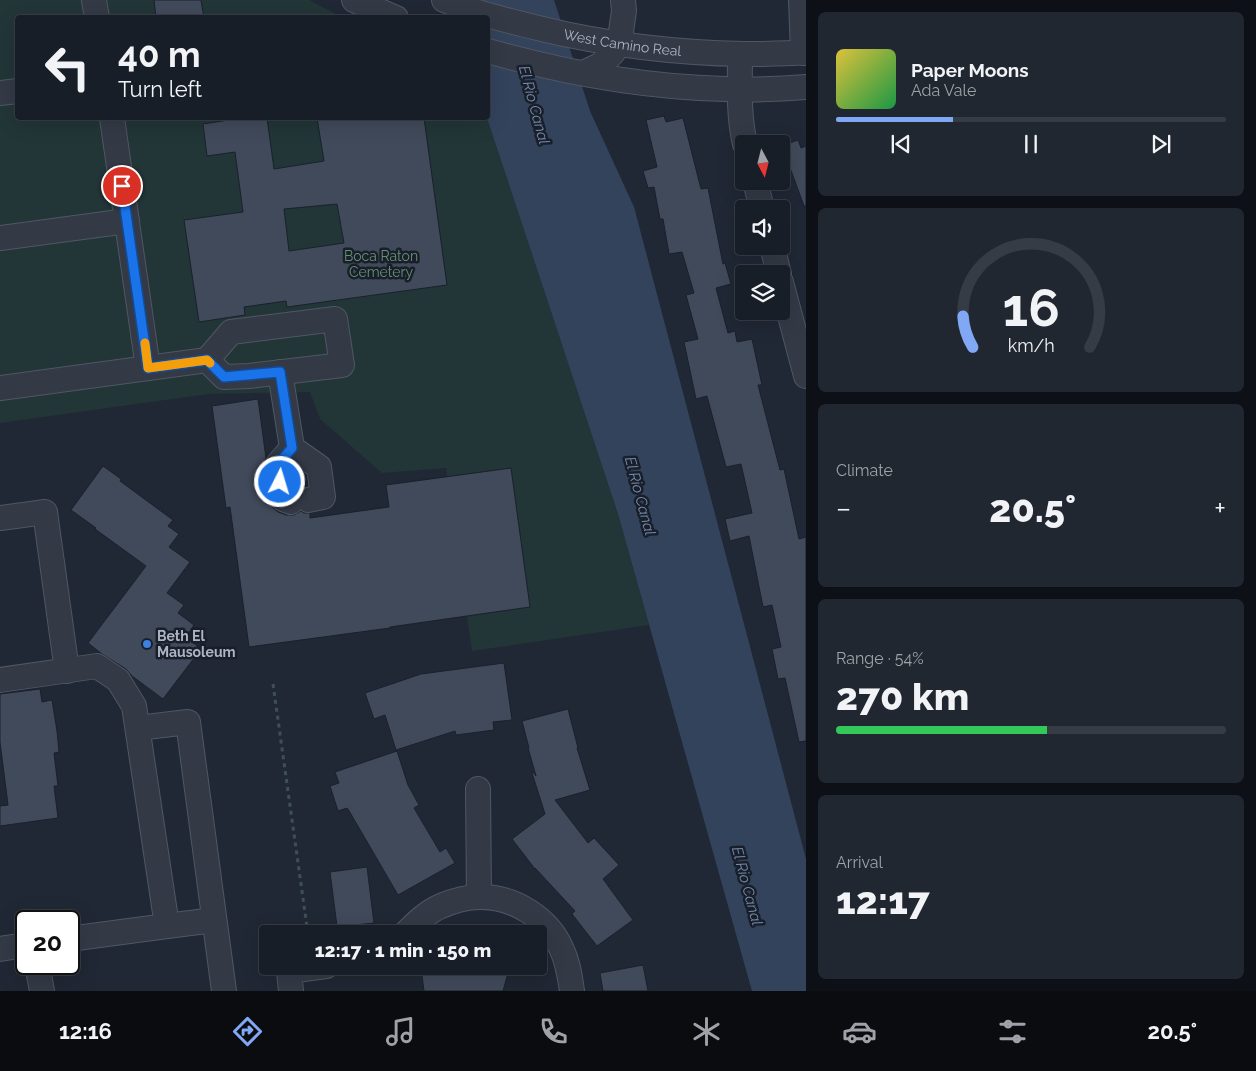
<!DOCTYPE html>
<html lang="en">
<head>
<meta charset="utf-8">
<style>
  :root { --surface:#181e28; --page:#212730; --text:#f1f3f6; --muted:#9fa2a8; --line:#363c45; --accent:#80a8f4 }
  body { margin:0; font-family:Raleway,sans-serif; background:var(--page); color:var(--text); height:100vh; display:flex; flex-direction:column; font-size:19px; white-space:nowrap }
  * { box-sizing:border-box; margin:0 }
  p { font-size:16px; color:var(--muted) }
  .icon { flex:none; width:28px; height:28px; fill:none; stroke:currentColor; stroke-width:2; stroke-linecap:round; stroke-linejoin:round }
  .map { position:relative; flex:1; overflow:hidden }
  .drawer { display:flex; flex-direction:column; gap:12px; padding:12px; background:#0d1016; width:450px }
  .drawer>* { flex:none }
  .hud { position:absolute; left:15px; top:15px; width:475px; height:105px; border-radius:5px; box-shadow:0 5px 20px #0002,0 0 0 1px var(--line); background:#181e28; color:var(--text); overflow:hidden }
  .needle { width:32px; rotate:173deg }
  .buttons { position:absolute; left:735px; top:135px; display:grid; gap:10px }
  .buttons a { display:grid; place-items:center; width:55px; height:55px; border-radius:5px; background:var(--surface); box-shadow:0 5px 20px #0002,0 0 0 1px var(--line); font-size:25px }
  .speed { position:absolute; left:15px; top:910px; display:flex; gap:10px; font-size:25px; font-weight:700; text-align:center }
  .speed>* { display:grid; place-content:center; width:65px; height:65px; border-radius:50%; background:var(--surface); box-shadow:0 5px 20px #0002,0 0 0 1px var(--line); line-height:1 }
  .speed .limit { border:2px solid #111; border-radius:8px; background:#fff; color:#111 }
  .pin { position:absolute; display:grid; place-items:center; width:42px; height:42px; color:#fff; margin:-21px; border:2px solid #fff; border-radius:50%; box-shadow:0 1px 5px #0007 }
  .me { position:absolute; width:55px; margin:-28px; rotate:5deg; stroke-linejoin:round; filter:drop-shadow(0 0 4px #0008) }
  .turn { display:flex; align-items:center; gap:18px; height:105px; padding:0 20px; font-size:22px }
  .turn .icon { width:65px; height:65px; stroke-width:2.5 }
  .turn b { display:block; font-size:35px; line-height:42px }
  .big { font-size:38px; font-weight:800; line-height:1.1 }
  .drawer .card { flex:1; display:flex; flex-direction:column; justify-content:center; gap:8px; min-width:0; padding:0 18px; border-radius:8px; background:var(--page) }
  .drawer .dial { align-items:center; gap:0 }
  .dial svg { height:130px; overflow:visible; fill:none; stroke:var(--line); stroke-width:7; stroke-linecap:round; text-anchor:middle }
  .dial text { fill:var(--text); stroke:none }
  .song { display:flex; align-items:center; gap:15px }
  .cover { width:60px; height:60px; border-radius:8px; background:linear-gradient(135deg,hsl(50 70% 55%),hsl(140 70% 35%)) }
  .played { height:5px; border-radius:2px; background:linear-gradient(90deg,var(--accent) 30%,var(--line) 30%) }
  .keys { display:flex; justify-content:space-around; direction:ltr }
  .heat { display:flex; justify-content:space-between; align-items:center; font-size:28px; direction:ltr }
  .charge { height:8px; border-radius:4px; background:linear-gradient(90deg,#34c759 54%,var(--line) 0) }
  .trip { position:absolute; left:259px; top:925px; width:288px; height:50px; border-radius:5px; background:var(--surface); box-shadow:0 5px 20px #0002,0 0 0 1px var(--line); font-weight:800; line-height:50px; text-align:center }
  .tabs { display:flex; height:80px; justify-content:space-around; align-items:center; background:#0a0c10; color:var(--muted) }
  .tabs .icon { width:35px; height:35px }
  .tabs .selected { color:var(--accent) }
  .tabs b { font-size:22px; color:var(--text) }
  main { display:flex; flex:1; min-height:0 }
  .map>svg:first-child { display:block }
  .green { fill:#223537 }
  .water { fill:#33435c }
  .building { fill:#414a5a; stroke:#1a212c; fill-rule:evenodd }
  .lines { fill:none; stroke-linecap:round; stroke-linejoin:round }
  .minor-casing { stroke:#505764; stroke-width:26 }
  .path { stroke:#3f5054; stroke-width:3; stroke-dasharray:4 4; stroke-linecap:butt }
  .minor { stroke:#333a46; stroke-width:24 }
  .route-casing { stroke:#114b97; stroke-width:12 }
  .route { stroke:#1a73e8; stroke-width:9 }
  .slow { stroke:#f59e0b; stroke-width:9 }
  .shop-dot { fill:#3f7fe0; stroke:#191f2a; stroke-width:2 }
  .labels { text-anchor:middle; stroke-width:5; stroke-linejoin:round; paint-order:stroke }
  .street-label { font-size:14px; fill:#adb4c3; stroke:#191f2a }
  .park-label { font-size:14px; fill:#659271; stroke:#191f2a }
  .poi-label { font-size:14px; font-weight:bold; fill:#adb4c3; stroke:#191f2a; text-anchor:start }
  .water-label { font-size:15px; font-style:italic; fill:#758aaa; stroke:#191f2a }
</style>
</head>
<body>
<main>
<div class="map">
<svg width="806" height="991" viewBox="0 0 806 991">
  <rect width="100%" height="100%" fill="#202835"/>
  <!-- green -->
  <path class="green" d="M0 0H309L342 17 18 18V118H487L618 514 649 625 472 651 446 468 382 473 320 419 310 392 208 394 0 423Z"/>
  <!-- water -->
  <path class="water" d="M454 0H554L590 111 634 207 806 859V991H752L618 514 487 118 488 18Z"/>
  <!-- building -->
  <path class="building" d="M154 0H201L204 18H156Z
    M664 116 666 122 683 118 701 189 708 188 723 264 725 263 731 284 716 288 728 333 735 331 737 342 752 339 762 385H758L780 470 784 469 799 539 806 537V741L799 742 785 678 778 679 772 649 781 647 772 605 763 607 749 536 730 541 725 519 752 513 741 464 726 467 707 396 696 399 684 342 698 339 686 295 694 293 682 252 669 254 663 219H660L654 187 648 188 643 171 657 167 646 120Z
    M229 118H267L274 169 324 161 317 118H424L447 285 287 307 286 301 244 307 245 315 199 322 184 220 243 212 235 152 207 156 203 124 229 120ZM337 204 344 243 289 251 284 209Z
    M798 140 801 148 806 146V206H804L782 146Z
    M258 399 266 458 264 466 269 501 273 508 278 512 286 515H294L301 511 304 513H310V518L389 507 386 485 511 468 530 607 390 627V628L249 647 230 507 226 508 212 406Z
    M103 466 121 479 120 481 173 520 168 526 179 534 169 547 190 562 167 593 184 605 178 613 194 625 186 637 201 649 163 699 132 676 126 669 102 654 88 643 146 566 95 529 96 528 71 510Z
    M504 663 512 720 493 722 494 730 456 735 455 731 396 750 385 715 374 719 365 693 421 674Z
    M40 689 42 702 52 700 57 731 59 752 54 753 58 786H54L58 818 0 826V806L8 805 0 742V694Z
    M568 709 578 748H577L590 790 555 800 588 843 594 838 619 865 603 879 633 920 597 946 572 914 575 911 535 868V869L512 839 545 814 532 773 533 772 536 776 528 748H529L522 721Z
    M397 751 408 785 419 805 414 808 440 852 446 848 455 863 398 895 348 809 347 808 338 811 330 786 339 783 335 772Z
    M367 867 374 923 354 925 355 933 338 934 330 872Z
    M643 965 648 991H603L600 973Z
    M435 966H510L503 991H424L421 968Z"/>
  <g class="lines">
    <!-- minor casing -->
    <g class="minor-casing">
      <g id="minor">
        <path d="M94 0 97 18"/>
        <path d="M354 0 396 18"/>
        <path id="s1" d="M444 0C476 13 509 21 542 29 609 45 677 53 745 54 766 54 786 54 806 52"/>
        <path d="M801 0 803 53"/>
        <path d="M488 51C565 73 645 87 725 89 752 90 779 89 806 87"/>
        <path d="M740 54C740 84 738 114 745 144"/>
        <path d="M583 73 600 65 611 55 619 45 624 11 623 0"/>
        <path d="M0 93 18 91"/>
        <path d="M112 118 148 368"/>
        <path d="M755 181 762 209"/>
        <path d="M0 238 127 221"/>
        <path d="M772 246 779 274"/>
        <path d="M781 282 806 376"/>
        <path d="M335 319 342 365 249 376 224 377 207 360 231 332Z"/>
        <path d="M280 372 292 448 278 464 283 499 291 502"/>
        <path d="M0 388 207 360"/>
        <path d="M292 448 319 467 323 497 308 500"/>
        <path d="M0 518 45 512 67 671"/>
        <path d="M0 680 97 666 118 680 134 706 167 926 214 920"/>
        <path d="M138 728 188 722 224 991"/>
        <path d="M478 789 479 897"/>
        <path d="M405 934C416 923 427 912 441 906 453 901 466 897 479 897 513 896 549 918 562 950 568 963 570 977 572 991"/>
        <path d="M69 939 167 926"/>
        <path d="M0 949 26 945"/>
        <path d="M37 964 42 991"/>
        <path d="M291 991 289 971 326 966"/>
      </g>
    </g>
    <!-- path -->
    <path class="path" d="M273 684 308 934"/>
    <!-- minor -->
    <use href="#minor" class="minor"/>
  </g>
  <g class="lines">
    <!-- route casing -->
    <g class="route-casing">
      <path id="route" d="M122 186 148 368 207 360 224 377 280 372 292 448 278 464 280 482"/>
    </g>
    <!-- route -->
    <use href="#route" class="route"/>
    <!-- slow -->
    <path class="slow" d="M145 343 148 368 207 360 210 363"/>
  </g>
  <!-- markers -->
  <circle class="shop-dot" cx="147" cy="644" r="5"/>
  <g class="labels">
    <!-- street labels -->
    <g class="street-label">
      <text dy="5" stroke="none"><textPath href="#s1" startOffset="184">West Camino Real</textPath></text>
    </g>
    <!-- park labels -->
    <g class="park-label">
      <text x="381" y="261">Boca Raton<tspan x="381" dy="16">Cemetery</tspan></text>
    </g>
    <!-- poi labels -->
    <g class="poi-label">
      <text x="157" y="641">Beth El<tspan x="157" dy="16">Mausoleum</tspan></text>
    </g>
    <!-- water labels -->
    <g class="water-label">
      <text transform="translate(534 105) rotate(75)" y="5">El Rio Canal</text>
      <text transform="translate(640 496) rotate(75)" y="5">El Rio Canal</text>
      <text transform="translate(747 886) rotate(75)" y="5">El Rio Canal</text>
    </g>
  </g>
</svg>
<div class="buttons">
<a><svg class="needle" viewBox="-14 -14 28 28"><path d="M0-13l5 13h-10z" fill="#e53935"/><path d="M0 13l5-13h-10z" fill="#9fa2a8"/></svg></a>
<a><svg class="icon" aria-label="sound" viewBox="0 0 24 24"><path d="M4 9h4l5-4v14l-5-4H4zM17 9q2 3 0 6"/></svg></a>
<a><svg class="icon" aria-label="layers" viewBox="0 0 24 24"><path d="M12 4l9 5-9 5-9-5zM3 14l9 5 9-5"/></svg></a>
</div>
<div class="speed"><div class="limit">20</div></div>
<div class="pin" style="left:122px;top:186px;background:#d93025"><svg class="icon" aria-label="arrive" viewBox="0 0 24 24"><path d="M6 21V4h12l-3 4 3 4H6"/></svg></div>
<svg class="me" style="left:280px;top:482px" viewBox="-20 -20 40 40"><circle r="17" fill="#1a73e8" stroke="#fff" stroke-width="3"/><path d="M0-11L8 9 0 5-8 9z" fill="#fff"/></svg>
<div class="trip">12:17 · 1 min · 150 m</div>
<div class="hud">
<div class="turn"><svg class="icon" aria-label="left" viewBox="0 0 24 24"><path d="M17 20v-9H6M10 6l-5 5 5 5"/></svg><div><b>40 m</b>Turn left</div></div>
</div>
</div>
<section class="drawer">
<div class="card">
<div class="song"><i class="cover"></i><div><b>Paper Moons</b><p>Ada Vale</p></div></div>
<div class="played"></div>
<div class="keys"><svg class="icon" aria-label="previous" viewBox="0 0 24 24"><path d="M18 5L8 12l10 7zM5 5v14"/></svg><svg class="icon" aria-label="pause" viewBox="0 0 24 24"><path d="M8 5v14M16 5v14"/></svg><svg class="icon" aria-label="next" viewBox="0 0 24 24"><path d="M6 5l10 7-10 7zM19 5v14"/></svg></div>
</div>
<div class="card dial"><svg viewBox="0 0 100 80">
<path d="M14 69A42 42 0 1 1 86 69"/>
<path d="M14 69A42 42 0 0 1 8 50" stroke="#80a8f4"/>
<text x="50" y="56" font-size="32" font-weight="700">16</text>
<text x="50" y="72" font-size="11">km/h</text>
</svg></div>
<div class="card"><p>Climate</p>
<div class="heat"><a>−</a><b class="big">20.5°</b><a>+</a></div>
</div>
<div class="card"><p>Range · 54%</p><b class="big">270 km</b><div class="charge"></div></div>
<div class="card"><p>Arrival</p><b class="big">12:17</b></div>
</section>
</main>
<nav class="tabs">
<b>12:16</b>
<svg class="icon selected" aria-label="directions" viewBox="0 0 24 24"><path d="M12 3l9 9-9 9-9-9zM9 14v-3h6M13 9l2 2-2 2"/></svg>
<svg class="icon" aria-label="music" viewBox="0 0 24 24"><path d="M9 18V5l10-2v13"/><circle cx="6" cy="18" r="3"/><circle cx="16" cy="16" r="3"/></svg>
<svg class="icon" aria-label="phone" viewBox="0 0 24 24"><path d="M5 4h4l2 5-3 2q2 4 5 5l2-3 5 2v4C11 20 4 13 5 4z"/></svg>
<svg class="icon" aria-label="climate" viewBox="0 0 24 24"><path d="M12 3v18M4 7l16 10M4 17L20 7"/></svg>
<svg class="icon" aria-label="car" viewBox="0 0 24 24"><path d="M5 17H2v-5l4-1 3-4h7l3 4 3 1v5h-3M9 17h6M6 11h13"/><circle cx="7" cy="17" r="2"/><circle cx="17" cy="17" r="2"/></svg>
<svg class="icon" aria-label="filters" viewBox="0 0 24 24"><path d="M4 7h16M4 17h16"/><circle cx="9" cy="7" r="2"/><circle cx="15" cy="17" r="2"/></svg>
<b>20.5°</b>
</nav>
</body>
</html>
